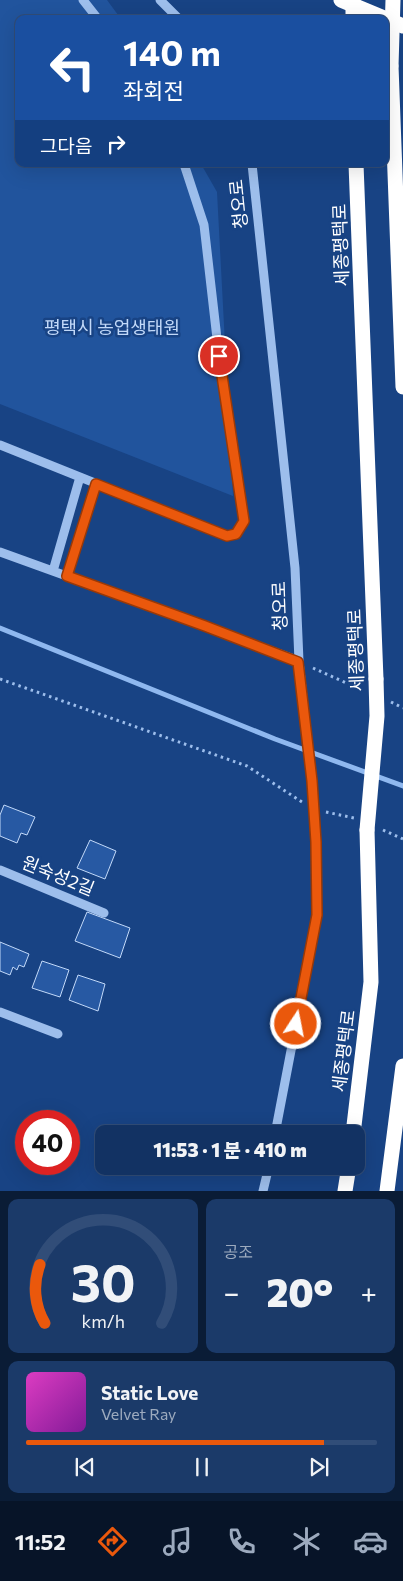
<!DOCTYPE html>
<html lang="ko">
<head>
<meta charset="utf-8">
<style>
  :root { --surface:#123263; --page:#1b3a69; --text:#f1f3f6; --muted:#9caabe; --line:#314d78; --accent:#ea580c }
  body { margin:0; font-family:Commissioner,"Noto Sans KR",sans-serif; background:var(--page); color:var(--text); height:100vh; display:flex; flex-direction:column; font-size:19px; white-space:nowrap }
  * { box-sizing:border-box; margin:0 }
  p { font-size:16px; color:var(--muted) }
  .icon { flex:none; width:28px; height:28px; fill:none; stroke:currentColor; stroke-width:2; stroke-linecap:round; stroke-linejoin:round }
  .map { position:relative; height:1191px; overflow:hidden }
  .drawer { display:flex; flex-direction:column; gap:8px; padding:8px; background:#0a1c36; flex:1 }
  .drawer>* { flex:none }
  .hud { position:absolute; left:15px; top:15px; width:374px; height:152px; border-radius:10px; box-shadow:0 5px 20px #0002,0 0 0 1px var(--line); background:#1a4fa0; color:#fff; overflow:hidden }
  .speed { position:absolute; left:15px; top:1110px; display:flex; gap:10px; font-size:25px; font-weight:700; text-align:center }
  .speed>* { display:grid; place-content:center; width:65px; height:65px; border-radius:50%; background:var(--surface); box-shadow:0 5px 20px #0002,0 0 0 1px var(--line); line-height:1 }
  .speed .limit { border:8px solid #d22; background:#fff; color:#111 }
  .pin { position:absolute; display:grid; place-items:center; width:42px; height:42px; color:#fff; margin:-21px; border:2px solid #fff; border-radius:50%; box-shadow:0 1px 5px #0007 }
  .me { position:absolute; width:55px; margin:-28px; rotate:11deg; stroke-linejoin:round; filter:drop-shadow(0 0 4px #0008) }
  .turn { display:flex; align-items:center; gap:18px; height:105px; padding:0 25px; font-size:22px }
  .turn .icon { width:65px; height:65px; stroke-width:2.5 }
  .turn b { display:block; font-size:35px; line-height:42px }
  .then { display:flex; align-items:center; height:48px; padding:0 25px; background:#0003; gap:10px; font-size:19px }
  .big { font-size:38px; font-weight:800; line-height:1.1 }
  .drawer .card { flex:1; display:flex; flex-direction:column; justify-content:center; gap:8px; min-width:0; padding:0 18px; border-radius:10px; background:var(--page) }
  .drawer .dial { align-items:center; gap:0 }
  .dial svg { height:130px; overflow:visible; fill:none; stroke:var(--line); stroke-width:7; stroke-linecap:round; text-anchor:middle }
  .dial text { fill:var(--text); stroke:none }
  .song { display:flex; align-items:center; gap:15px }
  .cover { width:60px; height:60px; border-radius:8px; background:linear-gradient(135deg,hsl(310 70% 55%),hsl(290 70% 35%)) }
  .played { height:5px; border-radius:2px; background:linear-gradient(90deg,var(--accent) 85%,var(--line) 85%) }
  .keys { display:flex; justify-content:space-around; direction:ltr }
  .heat { display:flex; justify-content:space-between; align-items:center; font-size:28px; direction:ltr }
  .drawer .tiles { flex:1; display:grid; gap:8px; grid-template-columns:1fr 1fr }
  .card:last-child { grid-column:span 2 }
  .trip { position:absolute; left:95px; top:1125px; width:270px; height:50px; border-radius:10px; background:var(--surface); box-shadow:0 5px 20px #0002,0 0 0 1px var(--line); font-weight:800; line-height:50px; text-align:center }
  .tab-bar { display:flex; height:80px; justify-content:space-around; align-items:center; background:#071428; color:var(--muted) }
  .tab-bar .icon { width:35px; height:35px }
  .tab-bar .on { color:var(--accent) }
  .tab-bar b { font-size:22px; color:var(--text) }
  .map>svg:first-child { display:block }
  .green { fill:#21549d }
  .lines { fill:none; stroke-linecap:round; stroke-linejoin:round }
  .stream { stroke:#8fb8ef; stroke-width:5 }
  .building { fill:#2759a3; stroke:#c2d9f9 }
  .path { stroke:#9dbeec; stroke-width:3; stroke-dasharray:2.5 4; stroke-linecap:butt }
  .minor { stroke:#9dbeec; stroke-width:9 }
  .highway { stroke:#fff; stroke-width:15 }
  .highway-bridge { stroke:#fff; stroke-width:15 }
  .route-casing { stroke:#983908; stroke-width:12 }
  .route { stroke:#ea580c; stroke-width:9 }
  .labels { text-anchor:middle; stroke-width:5; stroke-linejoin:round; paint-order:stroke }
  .street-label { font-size:18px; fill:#fff; stroke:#184384 }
  .park-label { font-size:18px; fill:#c2d9f9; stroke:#184384 }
</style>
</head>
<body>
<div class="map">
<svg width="403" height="1191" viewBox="0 0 403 1191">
  <rect width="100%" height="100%" fill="#184384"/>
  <!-- green -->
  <path class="green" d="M0 0H107L121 19H19V164H201L217 192 233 496 0 404Z"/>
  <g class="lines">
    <!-- stream -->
    <path class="stream" d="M0 628 275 739 403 786"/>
  </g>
  <!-- building -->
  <path class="building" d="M4 805 35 817 27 835 21 833 17 843 0 836V815Z
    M90 840 116 851 105 879 77 868Z
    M87 912 130 928 120 958 75 941Z
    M0 942 29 954 24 967 19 965 17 970 13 967 10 975 0 971Z
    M42 961 69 970 60 997 32 988Z
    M78 975 105 984 98 1011 69 1000Z"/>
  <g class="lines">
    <!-- path -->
    <path class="path" d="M313 668 362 690
      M0 679 247 766 302 802
      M391 702 403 708
      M326 812 354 818
      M383 830 403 839"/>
    <!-- minor -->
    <path class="minor" d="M83 0 98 19
      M160 0 179 19
      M252 164 295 568 299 661 312 781 316 842 317 915 275 1134
      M0 445 227 536 236 534 244 521 241 500 219 356 204 225 184 164
      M0 552 205 626 299 661
      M53 571 80 477
      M67 576 96 484
      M0 870 104 913
      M0 1012 58 1034
      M263 1191 269 1166"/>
    <!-- highway -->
    <path class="highway" d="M341 0 403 26
      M391 66 403 387
      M356 164 376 679
      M353 1134 371 982 367 830
      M345 1191 349 1166
      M387 1191 403 1066"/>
    <!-- highway-bridge -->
    <path class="highway-bridge" d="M353 19V0
      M391 66 393 0
      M367 830 377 716 376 679"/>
  </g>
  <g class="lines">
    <!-- route casing -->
    <g class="route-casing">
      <path id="route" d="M219 356 244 521 236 534 227 536 96 484 67 576 205 626 298 662 312 781 316 842 317 915 296 1024"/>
    </g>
    <!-- route -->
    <use href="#route" class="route"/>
  </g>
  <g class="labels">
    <!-- street labels -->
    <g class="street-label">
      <text transform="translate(239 204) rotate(-96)" y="6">청오로</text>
      <text transform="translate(341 245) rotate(-92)" y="6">세종평택로</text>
      <text transform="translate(280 606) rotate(-92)" y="6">청오로</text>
      <text transform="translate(356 650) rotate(-92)" y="6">세종평택로</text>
      <text transform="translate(58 876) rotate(22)" y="6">원숙성2길</text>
      <text transform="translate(344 1051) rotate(-83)" y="6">세종평택로</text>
    </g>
    <!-- park labels -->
    <g class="park-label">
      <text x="112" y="334">평택시 농업생태원</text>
    </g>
  </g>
</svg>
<div class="speed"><div class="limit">40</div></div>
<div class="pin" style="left:219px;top:356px;background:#d93025"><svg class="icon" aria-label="arrive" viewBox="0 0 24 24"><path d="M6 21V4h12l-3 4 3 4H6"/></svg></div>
<svg class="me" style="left:296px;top:1024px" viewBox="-20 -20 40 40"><circle r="17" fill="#ea580c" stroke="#fff" stroke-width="3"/><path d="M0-11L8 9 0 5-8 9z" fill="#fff"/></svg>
<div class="trip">11:53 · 1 분 · 410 m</div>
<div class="hud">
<div class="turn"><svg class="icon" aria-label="left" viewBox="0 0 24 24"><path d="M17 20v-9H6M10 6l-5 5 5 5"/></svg><div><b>140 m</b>좌회전</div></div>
<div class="then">그다음<svg class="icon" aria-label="right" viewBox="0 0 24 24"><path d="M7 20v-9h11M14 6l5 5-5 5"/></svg></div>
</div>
</div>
<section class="drawer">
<div class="tiles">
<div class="card dial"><svg viewBox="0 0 100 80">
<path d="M14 69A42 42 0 1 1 86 69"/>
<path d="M14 69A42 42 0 0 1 11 33" stroke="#ea580c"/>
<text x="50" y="56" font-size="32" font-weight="700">30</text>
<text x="50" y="72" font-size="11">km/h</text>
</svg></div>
<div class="card"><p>공조</p>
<div class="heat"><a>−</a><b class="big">20°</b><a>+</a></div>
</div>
<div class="card">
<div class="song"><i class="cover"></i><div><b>Static Love</b><p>Velvet Ray</p></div></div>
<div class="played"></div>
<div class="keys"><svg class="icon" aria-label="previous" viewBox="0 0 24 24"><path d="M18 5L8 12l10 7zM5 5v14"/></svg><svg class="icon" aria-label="pause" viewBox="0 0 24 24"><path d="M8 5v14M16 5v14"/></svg><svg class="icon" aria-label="next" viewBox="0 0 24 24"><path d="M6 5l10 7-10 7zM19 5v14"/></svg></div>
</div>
</div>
</section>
<nav class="tab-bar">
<b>11:52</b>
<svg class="icon on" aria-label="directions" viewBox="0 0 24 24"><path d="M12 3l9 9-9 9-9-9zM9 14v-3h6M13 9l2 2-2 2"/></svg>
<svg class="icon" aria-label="music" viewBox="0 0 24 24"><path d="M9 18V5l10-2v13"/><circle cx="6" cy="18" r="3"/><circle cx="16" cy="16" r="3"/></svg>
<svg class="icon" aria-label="phone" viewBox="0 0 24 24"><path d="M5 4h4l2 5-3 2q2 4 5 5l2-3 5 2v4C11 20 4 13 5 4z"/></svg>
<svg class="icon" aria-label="climate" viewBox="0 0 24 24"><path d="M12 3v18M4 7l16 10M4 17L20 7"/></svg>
<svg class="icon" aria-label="car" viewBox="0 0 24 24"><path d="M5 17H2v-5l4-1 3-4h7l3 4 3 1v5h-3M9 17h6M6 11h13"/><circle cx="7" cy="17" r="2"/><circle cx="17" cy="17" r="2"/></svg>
</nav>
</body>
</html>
